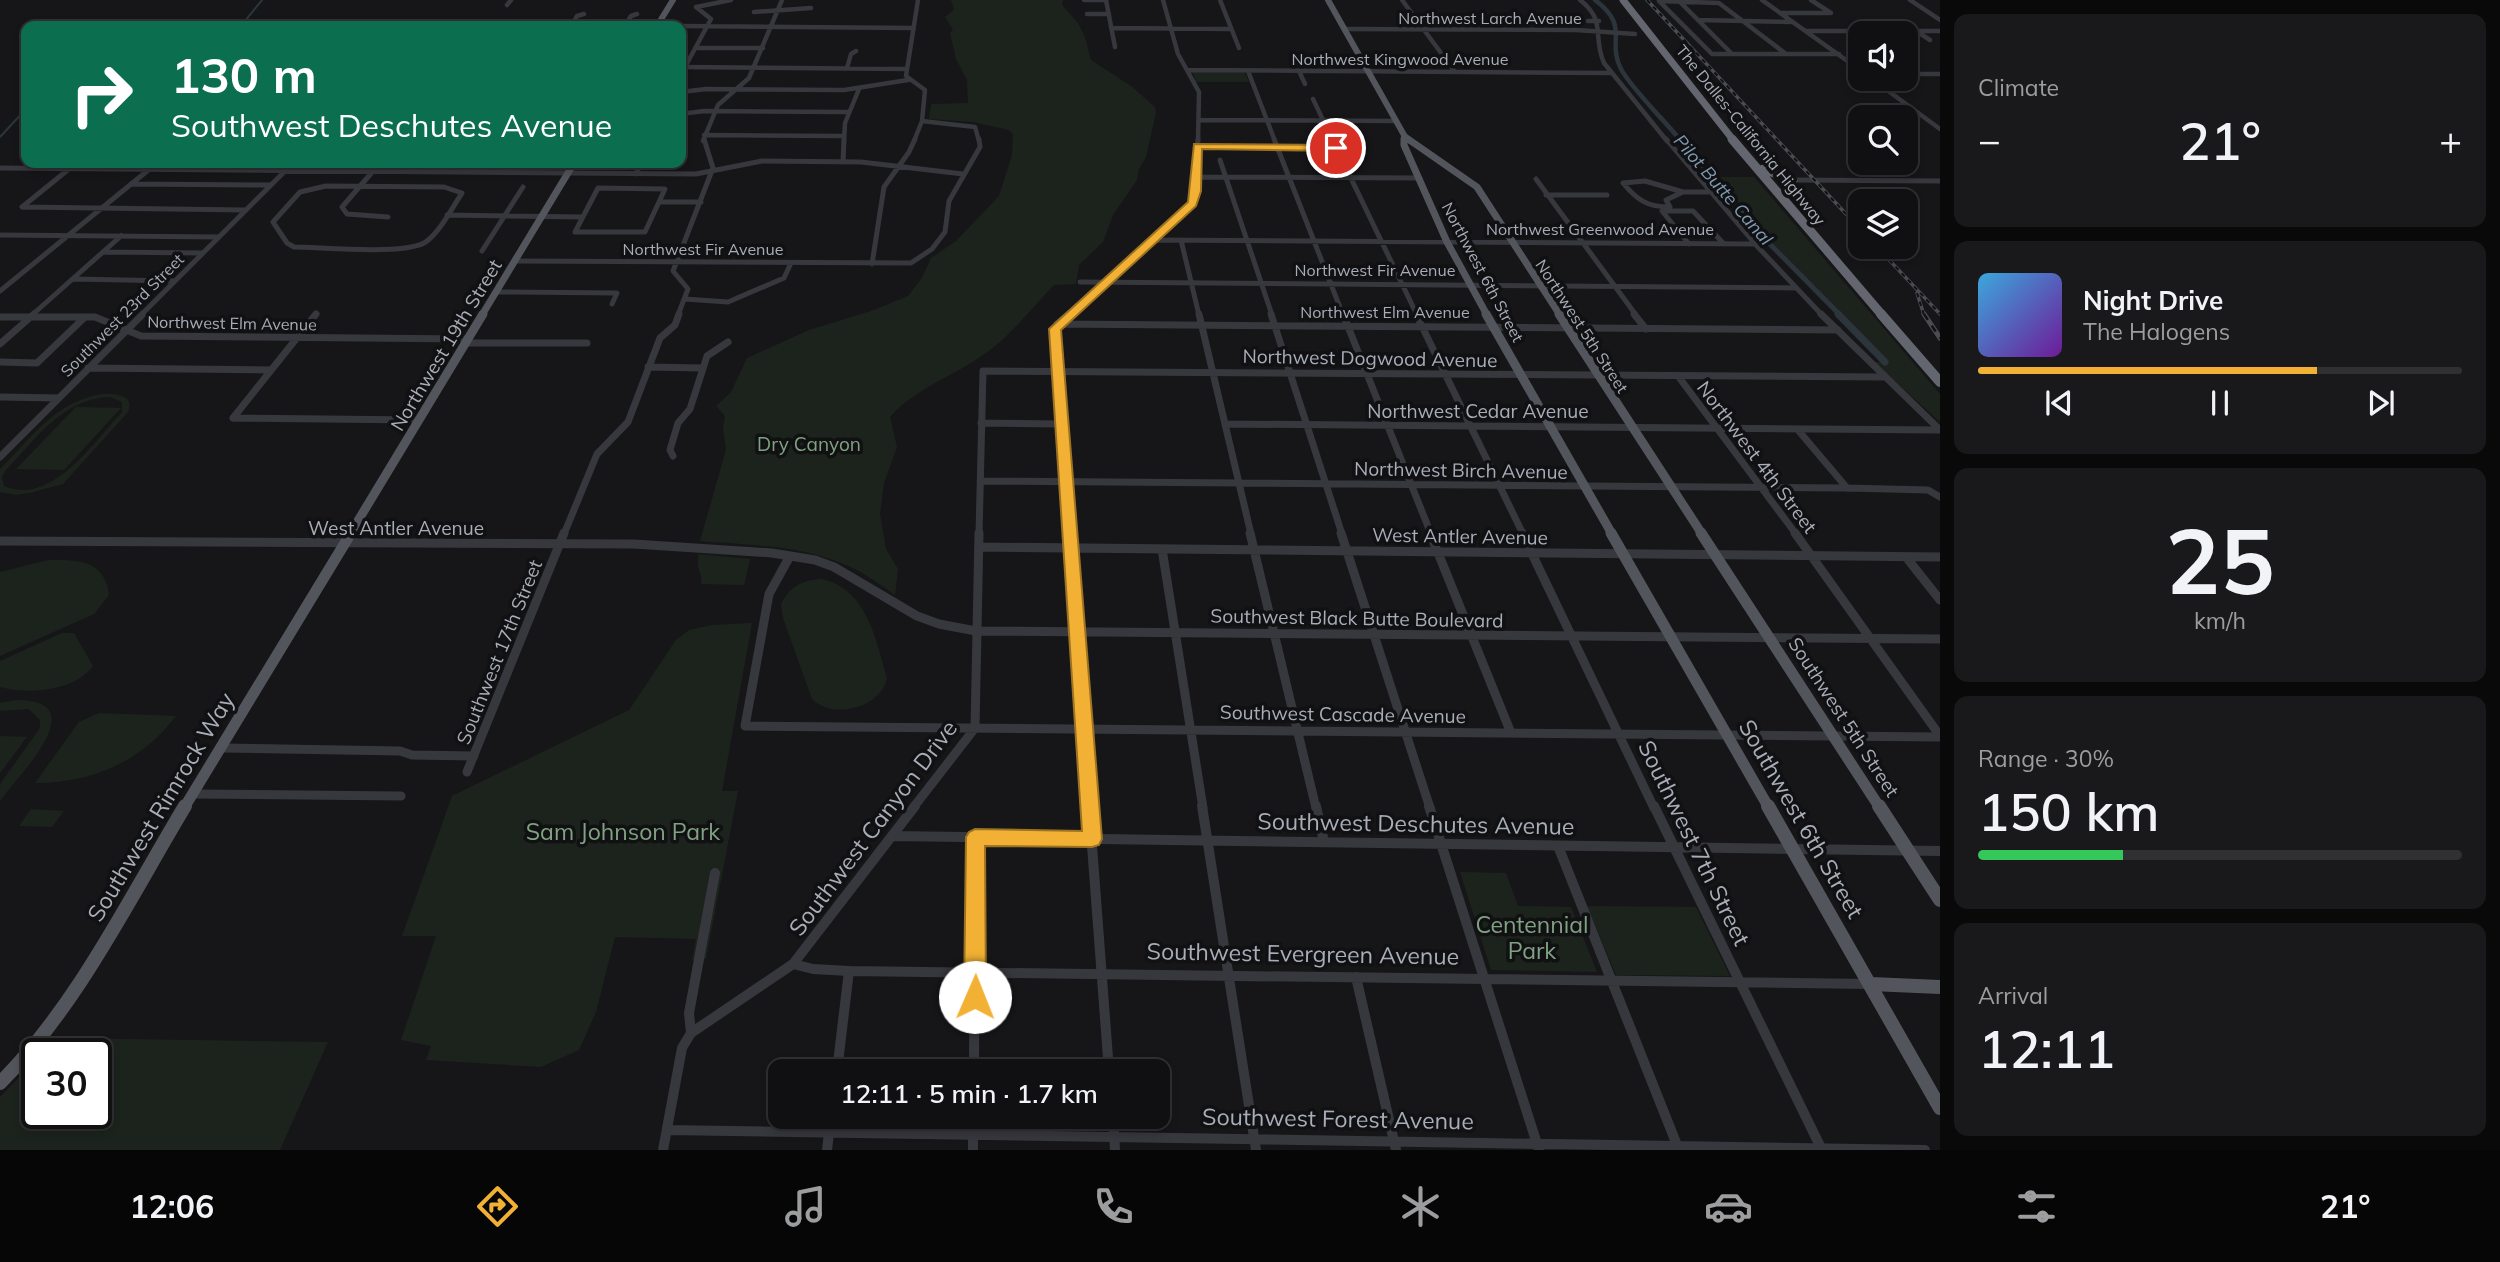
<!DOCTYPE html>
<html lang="en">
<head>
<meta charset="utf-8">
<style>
  :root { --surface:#101012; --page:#19191b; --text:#f1f3f6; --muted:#9c9d9f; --line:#303032; --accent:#f2b134 }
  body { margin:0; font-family:Mulish,sans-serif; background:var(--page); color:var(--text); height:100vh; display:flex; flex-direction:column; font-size:26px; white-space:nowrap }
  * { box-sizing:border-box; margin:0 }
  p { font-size:23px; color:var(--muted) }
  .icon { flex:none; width:38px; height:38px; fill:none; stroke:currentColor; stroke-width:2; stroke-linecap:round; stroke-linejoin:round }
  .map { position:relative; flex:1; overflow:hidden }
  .details { display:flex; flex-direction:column; gap:14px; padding:14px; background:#09090a; width:560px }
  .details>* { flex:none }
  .banner { position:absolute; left:21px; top:21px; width:665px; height:147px; border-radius:14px; box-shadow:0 4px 10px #0003,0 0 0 2px var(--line); background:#0b6e4f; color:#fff; overflow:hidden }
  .controls { position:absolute; left:1848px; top:21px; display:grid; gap:14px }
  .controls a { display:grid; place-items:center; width:70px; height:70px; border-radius:14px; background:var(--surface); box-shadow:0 4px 10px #0003,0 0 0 2px var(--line); font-size:35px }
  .speed { position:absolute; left:21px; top:1038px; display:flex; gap:14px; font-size:35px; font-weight:700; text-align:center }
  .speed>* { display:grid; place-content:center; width:91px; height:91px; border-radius:50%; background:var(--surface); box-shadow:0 4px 10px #0003,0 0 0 2px var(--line); line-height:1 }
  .speed .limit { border:4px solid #111; border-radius:10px; background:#fff; color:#111 }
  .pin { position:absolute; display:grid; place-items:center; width:60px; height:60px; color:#fff; margin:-30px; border:4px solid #fff; border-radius:50%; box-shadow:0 2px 7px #0007 }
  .me { position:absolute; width:77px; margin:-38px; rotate:1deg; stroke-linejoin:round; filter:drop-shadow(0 0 5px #0008) }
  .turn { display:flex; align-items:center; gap:24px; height:147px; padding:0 35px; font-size:32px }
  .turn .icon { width:91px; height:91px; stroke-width:2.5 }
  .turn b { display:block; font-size:49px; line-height:60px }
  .big { font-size:52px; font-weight:600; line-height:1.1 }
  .details .widget { flex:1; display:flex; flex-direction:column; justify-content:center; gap:10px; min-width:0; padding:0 24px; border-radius:14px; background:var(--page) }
  .details .dial { align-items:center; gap:0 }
  .dial b { font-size:91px; line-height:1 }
  .song { display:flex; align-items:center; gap:21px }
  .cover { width:84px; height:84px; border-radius:10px; background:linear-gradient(135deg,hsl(200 70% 55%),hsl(280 70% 35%)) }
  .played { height:7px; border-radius:4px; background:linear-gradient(90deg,var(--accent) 70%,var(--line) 70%) }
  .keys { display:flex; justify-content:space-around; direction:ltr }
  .heat { display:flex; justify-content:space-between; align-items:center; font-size:38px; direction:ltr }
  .charge { height:10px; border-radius:5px; background:linear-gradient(90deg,#34c759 30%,var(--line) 0) }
  .trip { position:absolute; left:768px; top:1059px; width:402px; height:70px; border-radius:14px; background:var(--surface); box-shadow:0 4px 10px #0003,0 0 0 2px var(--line); font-weight:600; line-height:70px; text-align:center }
  .tabs { display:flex; height:112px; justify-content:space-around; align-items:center; background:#060607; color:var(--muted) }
  .tabs .icon { width:49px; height:49px }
  .tabs .selected { color:var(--accent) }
  .tabs b { font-size:32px; color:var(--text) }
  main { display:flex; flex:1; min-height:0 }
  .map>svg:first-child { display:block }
  .green { fill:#1c231d; fill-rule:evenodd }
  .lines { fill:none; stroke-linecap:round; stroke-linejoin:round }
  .stream { stroke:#2c353c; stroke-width:2 }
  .canal-far2 { stroke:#2c353c; stroke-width:4.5 }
  .canal-far1 { stroke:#2c353c; stroke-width:5 }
  .canal { stroke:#2c353c; stroke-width:7 }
  .minor-far4 { stroke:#37383d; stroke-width:4.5 }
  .minor-far3 { stroke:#37383d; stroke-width:5 }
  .minor-far2 { stroke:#37383d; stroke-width:7 }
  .minor-far1 { stroke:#37383d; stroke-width:9 }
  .minor { stroke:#37383d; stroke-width:10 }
  .major-far4 { stroke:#53555c; stroke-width:6 }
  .major-far3 { stroke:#53555c; stroke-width:7 }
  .major-far2 { stroke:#53555c; stroke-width:9 }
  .major-far1 { stroke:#53555c; stroke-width:11 }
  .major { stroke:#53555c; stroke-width:14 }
  .highway-far2 { stroke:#63666e; stroke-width:7 }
  .highway-far1 { stroke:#63666e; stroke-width:9 }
  .highway { stroke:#63666e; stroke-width:10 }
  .rail-far1-casing { stroke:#4a4c52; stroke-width:3.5 }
  .rail-casing { stroke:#4a4c52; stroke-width:5 }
  .rail-far1 { stroke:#111113; stroke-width:2; stroke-dasharray:4.5; stroke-linecap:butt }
  .rail { stroke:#111113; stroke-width:2.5; stroke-dasharray:7; stroke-linecap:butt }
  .route { fill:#f2b134; stroke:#9d7322; stroke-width:2 }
  .labels { text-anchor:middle; stroke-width:7; stroke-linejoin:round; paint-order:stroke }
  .far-street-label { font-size:16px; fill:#a8adb8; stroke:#111113 }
  .far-water-label { font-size:18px; font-style:italic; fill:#7f9bb3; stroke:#111113 }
  .street-label { font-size:19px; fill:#a8adb8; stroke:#111113 }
  .park-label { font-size:19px; fill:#7fa381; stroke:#111113 }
  .near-street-label { font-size:23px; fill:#a8adb8; stroke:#111113 }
  .near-park-label { font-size:23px; fill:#7fa381; stroke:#111113 }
</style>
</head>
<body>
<main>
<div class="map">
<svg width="1940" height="1150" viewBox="0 0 1940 1150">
  <rect width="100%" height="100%" fill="#161618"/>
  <!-- green -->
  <path class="green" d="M951 0H1063L1062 5 1078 23 1085 37 1091 60 1131 86 1155 107 1156 113 1146 157 1139 169 1137 180 1113 215 1103 242 1079 265 1076 284 1054 285C1030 310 1009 338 980 357 951 377 913 390 890 417L897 447 884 483 880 514 886 549 898 569 895 595C879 584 862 571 844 564 799 545 748 545 700 541L726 450 723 428 725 416 716 406 731 392 747 358 809 330 871 311 908 296 922 278 931 258 956 241 999 196 1012 155 1013 134 1009 130 973 122 929 119 931 104 968 103 967 80 956 59 950 33 953 30 945 17 954 10Z
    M1192 71H1244L1249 82H1196Z
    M1715 177H1754L1940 394V422L1874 362H1887L1767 237Z
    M102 394C115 394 135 394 128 412L63 484 29 493 16 495 0 492V469C32 437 55 402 102 394ZM110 397 122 402V412C95 441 51 507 4 486L2 477 5 471C35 440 63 398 110 397Z
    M76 407 121 408 64 470 16 469Z
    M699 554 750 559 744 585 701 584C703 572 695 569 699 554Z
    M48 560C77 560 105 559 109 595L94 614 0 656V572Z
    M821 579C867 588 876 640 887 678 881 708 833 720 812 699L783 618 781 605C788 587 803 580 821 579Z
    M752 623 722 791H738L706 959 692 960 696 939 615 937 596 1012 579 1050 541 1067 426 1060 431 1046 401 1040 436 936H402L452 796 629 710 676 640 689 630 712 625Z
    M62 633H74L93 666C75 691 28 695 0 687V661Z
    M16 700C95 700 21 772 0 801V784L40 728V720L29 709 0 711V703Z
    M99 713 176 716C141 762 92 783 35 783L79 722Z
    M0 736 27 737 0 773Z
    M31 809 64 811 52 827 19 826Z
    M1460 872 1506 873 1518 906 1571 907 1597 972 1491 970Z
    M1587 906 1696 907 1730 976 1616 975Z
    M56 1038 328 1042 280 1150H0V1097L37 1059V1113H96V1054L42 1053Z"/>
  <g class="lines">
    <!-- stream -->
    <path class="stream" d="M241 26 262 0
      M0 137 26 109"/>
    <!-- canal-far2 -->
    <path class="canal-far2" d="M1595 0C1631 27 1606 40 1621 69 1631 88 1666 122 1681 141"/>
    <!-- canal-far1 -->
    <path class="canal-far1" d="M1680 139 1761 235 1840 315"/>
    <!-- canal -->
    <path class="canal" d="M1838 314 1885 362"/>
    <!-- minor-far4 -->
    <path class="minor-far4" d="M1084 0H1106
      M1106 0 1115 47
      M1163 0 1178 54 1199 92 1198 141
      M1220 0 1239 48
      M1402 0 1455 72
      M1580 0C1607 21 1592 36 1604 63L1667 141
      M1762 0 1860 70
      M1910 0 1940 20
      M1659 1 1719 3 1786 54H1712Z
      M1681 3 1732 54
      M507 5 511 0
      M754 12 811 8
      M1781 13H1831L1811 0
      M1087 14H1109
      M1698 20 1793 22
      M1588 21H1599
      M572 25 577 16 584 14
      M533 26H679
      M625 26 631 16 637 14
      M681 26 914 28
      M1111 28 1231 29
      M1345 29 1576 30 1635 34
      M1806 31H1940
      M1916 31 1930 40
      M695 48H763
      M1786 54H1839
      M681 67 907 69
      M685 67 711 19 696 7 731 0
      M847 68 851 54 856 51
      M1188 70 1612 73
      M1248 71 1275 141
      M1299 71 1305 84
      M1906 74H1940
      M1872 79 1940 129
      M681 92 706 89 844 90 908 80
      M1313 99 1333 141
      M681 114 704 111 848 112
      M1199 120 1396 121
      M922 121 975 127 979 141
      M704 135 844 136
      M703 141 718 105 749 78 782 0
      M844 141 845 123 859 89
      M914 141 922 121 925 90 906 76 918 0"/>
    <!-- minor-far3 -->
    <path class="minor-far3" d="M1274 139 1343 315
      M1332 139 1417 315
      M1666 139 1756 245 1822 315
      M1197 146 1336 148
      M1220 160 1272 315
      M843 162 844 139
      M380 163 342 207 347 214 388 217
      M0 168 696 174 762 161 861 162 963 174
      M636 174 641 163
      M1195 177 1420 178
      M1536 179 1636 315
      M1793 180 1940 181
      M1645 181 1683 192 1666 200 1670 207C1647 207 1637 200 1623 183Z
      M131 184 270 185
      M326 186 444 187 462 193C452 208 441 230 427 241 409 256 321 247 294 247L287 243 273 222 300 192Z
      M598 188 665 189 645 232H575Z
      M1683 192H1710
      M1546 195H1607
      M659 202H701
      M22 207 245 210
      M22 207 69 169
      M447 215 582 217
      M0 235 219 237
      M1151 240 1755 244
      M1181 240 1199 315
      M1689 244 1662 211H1693L1724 244
      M482 251 523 187
      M103 252 203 253
      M515 261 911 263 932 249 945 232 949 201 980 147 979 139
      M872 264 884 187 909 152 915 139
      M73 279 175 281
      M1080 282 1796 288
      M0 291 157 163
      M497 292 617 293 612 304
      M685 299 728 302 784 278 791 263
      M32 315 121 236
      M141 315 293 163
      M678 315 688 289 673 271 713 168 704 139
      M1067 315 1193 204 1198 139"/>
    <!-- minor-far2 -->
    <path class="minor-far2" d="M1199 314 1251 534
      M1271 314 1342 534
      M1343 314 1431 534
      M1416 314 1523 534
      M1634 314 1646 329
      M1821 314 1940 430
      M0 317H95L141 336 467 339
      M1057 324 1838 330
      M1057 324 1055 329 1069 534
      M1057 324 1069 314
      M465 343H587
      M0 344 34 314
      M0 362 37 363 85 317
      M648 367 702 368
      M88 368 271 370
      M1678 376 1796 534
      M0 397 59 398
      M233 418 418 420
      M233 418 316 314
      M981 423 1062 424
      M1226 424 1940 430
      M1798 430 1847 488
      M673 456 670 450 678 423 690 409 707 356 728 342
      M0 457 143 314
      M981 481 1847 488 1928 490 1940 497
      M564 534 597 454 628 422 660 338 675 325 679 314
      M979 534 983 371 1883 377"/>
    <!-- minor-far1 -->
    <path class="minor-far1" d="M1069 533 1089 808
      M1250 533 1316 808
      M1341 533 1430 808
      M1430 533 1511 733
      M1522 533 1654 808
      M1795 533 1940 736
      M0 541 634 544 772 553 815 560 834 567 917 616 939 624 976 631 1940 639
      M980 547 1940 557
      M1162 549 1203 808
      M790 556 769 594 745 726 1940 737
      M1906 557 1940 600
      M221 748 400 751 412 755 474 756
      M467 772 564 533
      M194 794 401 796
      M913 808 975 728 979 533"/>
    <!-- minor -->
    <path class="minor" d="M1089 806 1109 1071
      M1202 806 1256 1150
      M1316 806 1324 842
      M1429 806 1539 1150
      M1654 806 1822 1150
      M892 836 1940 851
      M1558 846 1679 1150
      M793 964 813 969 849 971 1871 984
      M1356 977 1396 1150
      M691 1033 793 964 915 806
      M837 1071 849 971
      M974 1071 975 837
      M973 1116V1150
      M1113 1116 1115 1150
      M667 1130 1925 1150
      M663 1150 682 1048 691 1033 689 1013 715 873
      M827 1150 831 1116"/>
    <!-- major-far4 -->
    <path class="major-far4" d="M1328 0 1404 135V141
      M657 26 673 0
      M1404 135 1410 141"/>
    <!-- major-far3 -->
    <path class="major-far3" d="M1404 139V145L1447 242 1487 315
      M1408 139 1477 187 1560 315
      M482 315 574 163"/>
    <!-- major-far2 -->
    <path class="major-far2" d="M1486 314 1612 534
      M1559 314 1702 534
      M350 534 483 314"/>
    <!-- major-far1 -->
    <path class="major-far1" d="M1611 533 1769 808
      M1701 533 1880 808
      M184 808 351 533"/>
    <!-- major -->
    <path class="major" d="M1768 806 1940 1108
      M1879 806 1940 900
      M1871 984 1940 987
      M0 1083C77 1006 129 899 185 806"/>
    <!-- highway-far2 -->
    <path class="highway-far2" d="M1623 0 1734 141"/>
    <!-- highway-far1 -->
    <path class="highway-far1" d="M1732 139 1882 315
      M1763 169 1793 180"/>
    <!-- highway -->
    <path class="highway" d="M1881 314 1940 382"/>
    <!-- rail-far1 casing -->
    <g class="rail-far1-casing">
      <path id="rail-far1" d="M1647 0 1860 229
        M1877 247 1940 314
        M1917 293 1924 315"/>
    </g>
    <!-- rail casing -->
    <g class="rail-casing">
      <path id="rail" d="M1924 314 1940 338"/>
    </g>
    <!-- rail-far1 -->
    <use href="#rail-far1" class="rail-far1"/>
    <!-- rail -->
    <use href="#rail" class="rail"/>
  </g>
  <!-- route -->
  <path class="route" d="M1194 144 1336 145 1341 148 1336 151 1202 149 1201 191 1196 206 1061 330 1102 839 1099 845 1092 847 985 846 986 997 983 1004 975 1007 968 1004 964 997 966 837 969 832 975 829 1082 831 1049 329 1188 202Z"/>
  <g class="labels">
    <!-- far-street labels -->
    <g class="far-street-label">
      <text x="1490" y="24">Northwest Larch Avenue</text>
      <text x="1400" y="65">Northwest Kingwood Avenue</text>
      <text transform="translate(1751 135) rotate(51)" y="6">The Dalles-California Highway</text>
      <text x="1600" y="235">Northwest Greenwood Avenue</text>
      <text x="703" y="255">Northwest Fir Avenue</text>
      <text x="1375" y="276">Northwest Fir Avenue</text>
      <text transform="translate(1483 272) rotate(62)" y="6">Northwest 6th Street</text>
      <text x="1385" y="318">Northwest Elm Avenue</text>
      <text transform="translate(122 315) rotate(-45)" y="6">Southwest 23rd Street</text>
      <text transform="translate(232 323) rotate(1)" y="6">Northwest Elm Avenue</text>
      <text transform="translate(1582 326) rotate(57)" y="6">Northwest 5th Street</text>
    </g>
    <!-- far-water labels -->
    <g class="far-water-label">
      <text transform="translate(1723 190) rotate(49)" y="6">Pilot Butte Canal</text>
    </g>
    <!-- street labels -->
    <g class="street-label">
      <text transform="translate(446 345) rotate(-59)" y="7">Northwest 19th Street</text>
      <text transform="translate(1370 358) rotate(1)" y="7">Northwest Dogwood Avenue</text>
      <text x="1478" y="418">Northwest Cedar Avenue</text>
      <text transform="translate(1757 457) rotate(53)" y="7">Northwest 4th Street</text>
      <text transform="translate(1461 470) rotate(1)" y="7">Northwest Birch Avenue</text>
      <text x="396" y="535">West Antler Avenue</text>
      <text transform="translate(1460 536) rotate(1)" y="7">West Antler Avenue</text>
      <text transform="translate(1357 618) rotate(1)" y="7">Southwest Black Butte Boulevard</text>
      <text transform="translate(499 652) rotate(-68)" y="7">Southwest 17th Street</text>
      <text transform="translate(1343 714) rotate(1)" y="7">Southwest Cascade Avenue</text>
      <text transform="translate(1844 717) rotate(57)" y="7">Southwest 5th Street</text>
    </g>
    <!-- park labels -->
    <g class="park-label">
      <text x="809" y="451">Dry Canyon</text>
    </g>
    <!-- near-street labels -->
    <g class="near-street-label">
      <text transform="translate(161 807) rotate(-59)" y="8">Southwest Rimrock Way</text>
      <text transform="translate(1801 819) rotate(60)" y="8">Southwest 6th Street</text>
      <text transform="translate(1416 824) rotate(1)" y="8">Southwest Deschutes Avenue</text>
      <text transform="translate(873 828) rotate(-53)" y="8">Southwest Canyon Drive</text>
      <text transform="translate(1694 843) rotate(64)" y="8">Southwest 7th Street</text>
      <text transform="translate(1303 954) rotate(1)" y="8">Southwest Evergreen Avenue</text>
      <text transform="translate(1338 1119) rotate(1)" y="8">Southwest Forest Avenue</text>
    </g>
    <!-- near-park labels -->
    <g class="near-park-label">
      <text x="623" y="840">Sam Johnson Park</text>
      <text x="1532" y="933">Centennial<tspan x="1532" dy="26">Park</tspan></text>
    </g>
  </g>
</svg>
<div class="controls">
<a><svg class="icon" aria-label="sound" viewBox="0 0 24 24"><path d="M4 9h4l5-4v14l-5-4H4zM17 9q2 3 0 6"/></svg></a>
<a><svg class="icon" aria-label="search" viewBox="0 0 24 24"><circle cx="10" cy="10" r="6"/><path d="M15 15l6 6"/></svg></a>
<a><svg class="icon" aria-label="layers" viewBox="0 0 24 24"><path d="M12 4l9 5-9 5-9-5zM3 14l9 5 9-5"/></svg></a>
</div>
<div class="speed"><div class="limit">30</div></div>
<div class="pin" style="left:1336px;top:148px;background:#d93025"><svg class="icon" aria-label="arrive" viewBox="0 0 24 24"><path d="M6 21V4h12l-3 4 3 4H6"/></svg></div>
<svg class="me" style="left:975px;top:997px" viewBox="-20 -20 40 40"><circle r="19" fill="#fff"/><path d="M0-13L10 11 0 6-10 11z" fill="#f2b134"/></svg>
<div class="trip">12:11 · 5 min · 1.7 km</div>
<div class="banner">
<div class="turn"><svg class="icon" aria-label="right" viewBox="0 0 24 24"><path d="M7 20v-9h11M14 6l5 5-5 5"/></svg><div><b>130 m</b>Southwest Deschutes Avenue</div></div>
</div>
</div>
<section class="details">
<div class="widget"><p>Climate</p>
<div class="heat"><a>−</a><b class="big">21°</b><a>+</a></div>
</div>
<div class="widget">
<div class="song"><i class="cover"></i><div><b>Night Drive</b><p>The Halogens</p></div></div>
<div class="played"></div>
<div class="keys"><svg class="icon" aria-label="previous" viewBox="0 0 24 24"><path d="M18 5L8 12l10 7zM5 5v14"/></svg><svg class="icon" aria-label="pause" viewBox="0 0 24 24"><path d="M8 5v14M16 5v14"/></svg><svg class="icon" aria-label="next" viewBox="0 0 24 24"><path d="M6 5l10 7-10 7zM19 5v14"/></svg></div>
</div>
<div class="widget dial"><b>25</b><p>km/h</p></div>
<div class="widget"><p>Range · 30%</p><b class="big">150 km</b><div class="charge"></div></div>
<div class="widget"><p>Arrival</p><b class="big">12:11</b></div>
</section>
</main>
<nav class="tabs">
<b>12:06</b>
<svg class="icon selected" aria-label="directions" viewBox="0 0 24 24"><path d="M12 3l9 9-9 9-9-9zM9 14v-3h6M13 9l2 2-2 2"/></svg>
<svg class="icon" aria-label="music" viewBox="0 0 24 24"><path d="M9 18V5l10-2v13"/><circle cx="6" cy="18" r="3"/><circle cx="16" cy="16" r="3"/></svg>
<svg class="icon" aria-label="phone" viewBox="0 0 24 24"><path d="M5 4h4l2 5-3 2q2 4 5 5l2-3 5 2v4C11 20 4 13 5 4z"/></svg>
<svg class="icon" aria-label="climate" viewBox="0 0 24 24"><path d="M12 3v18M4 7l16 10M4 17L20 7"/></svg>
<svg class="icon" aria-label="car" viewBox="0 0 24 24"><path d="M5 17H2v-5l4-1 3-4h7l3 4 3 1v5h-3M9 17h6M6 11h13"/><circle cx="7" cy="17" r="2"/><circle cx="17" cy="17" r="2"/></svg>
<svg class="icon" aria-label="filters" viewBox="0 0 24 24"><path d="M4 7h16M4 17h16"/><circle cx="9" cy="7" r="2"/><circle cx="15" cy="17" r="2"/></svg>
<b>21°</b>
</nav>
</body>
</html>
